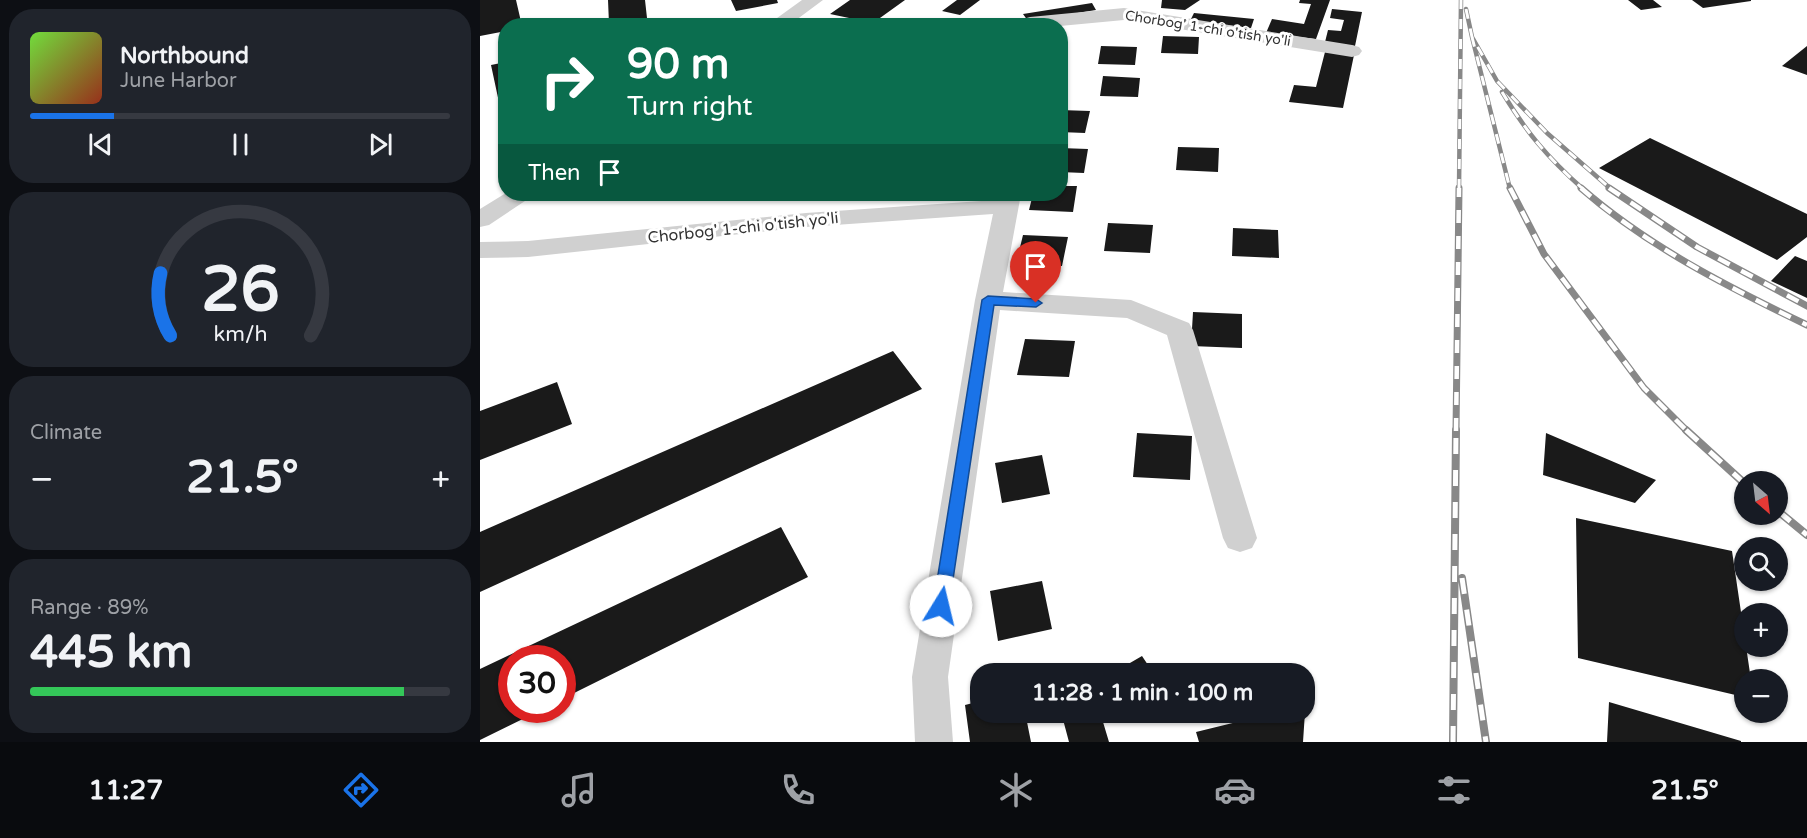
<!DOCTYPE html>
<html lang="en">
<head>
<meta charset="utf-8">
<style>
  :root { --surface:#171b24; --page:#20242c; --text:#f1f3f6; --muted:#9ea1a6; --line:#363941; --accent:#1a73e8 }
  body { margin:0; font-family:"Varela Round",sans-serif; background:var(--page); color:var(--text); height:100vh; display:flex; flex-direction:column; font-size:22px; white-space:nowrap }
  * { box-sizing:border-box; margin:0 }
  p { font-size:20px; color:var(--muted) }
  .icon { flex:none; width:33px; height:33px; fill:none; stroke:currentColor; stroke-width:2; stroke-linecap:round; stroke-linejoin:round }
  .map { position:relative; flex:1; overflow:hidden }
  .sheet { display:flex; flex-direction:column; gap:9px; padding:9px; background:#0d0f14; width:480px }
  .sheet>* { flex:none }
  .hud { position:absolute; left:18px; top:18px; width:570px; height:183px; border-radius:24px; box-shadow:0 2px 4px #0004; background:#0b6e4f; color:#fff; overflow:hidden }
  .needle { width:39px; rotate:152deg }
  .tools { position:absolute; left:1254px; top:471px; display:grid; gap:12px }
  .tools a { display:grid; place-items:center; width:54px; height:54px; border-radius:50%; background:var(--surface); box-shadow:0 2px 4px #0004; font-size:30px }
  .speed { position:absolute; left:18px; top:645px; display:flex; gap:12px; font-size:30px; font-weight:700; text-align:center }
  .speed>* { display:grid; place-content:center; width:78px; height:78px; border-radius:50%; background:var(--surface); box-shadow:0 2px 4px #0004; line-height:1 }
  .speed .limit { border:9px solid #d22; background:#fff; color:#111 }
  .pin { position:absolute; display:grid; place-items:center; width:51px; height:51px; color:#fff; margin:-62px -26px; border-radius:50% 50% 50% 0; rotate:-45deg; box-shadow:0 0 6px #0007 }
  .pin .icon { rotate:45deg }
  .me { position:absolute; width:66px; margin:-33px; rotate:9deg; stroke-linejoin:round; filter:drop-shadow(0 0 4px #0008) }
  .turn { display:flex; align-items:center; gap:21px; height:126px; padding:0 30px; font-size:27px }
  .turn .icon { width:78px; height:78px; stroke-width:2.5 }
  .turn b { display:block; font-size:42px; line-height:51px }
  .then { display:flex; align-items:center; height:57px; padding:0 30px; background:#0003; gap:12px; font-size:22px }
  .big { font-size:45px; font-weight:800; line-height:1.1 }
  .sheet .tile { flex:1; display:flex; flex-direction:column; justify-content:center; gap:9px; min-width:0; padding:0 21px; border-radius:24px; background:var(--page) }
  .sheet .dial { align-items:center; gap:0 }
  .dial svg { height:156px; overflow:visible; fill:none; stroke:var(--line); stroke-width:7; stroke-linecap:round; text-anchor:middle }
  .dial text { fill:var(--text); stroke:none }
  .song { display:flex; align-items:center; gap:18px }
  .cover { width:72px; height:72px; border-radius:9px; background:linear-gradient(135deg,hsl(100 70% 55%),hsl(10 70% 35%)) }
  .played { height:6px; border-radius:3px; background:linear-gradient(90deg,var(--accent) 20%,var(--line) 20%) }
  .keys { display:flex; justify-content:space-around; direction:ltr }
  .heat { display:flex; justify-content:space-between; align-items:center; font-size:33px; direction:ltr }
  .charge { height:9px; border-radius:4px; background:linear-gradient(90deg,#34c759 89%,var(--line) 0) }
  .trip { position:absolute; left:490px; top:663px; width:345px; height:60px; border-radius:24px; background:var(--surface); box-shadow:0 2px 4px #0004; font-weight:800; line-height:60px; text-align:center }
  .dock { display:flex; height:96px; justify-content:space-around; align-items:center; background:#090b0e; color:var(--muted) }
  .dock .icon { width:42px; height:42px }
  .dock .on { color:var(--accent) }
  .dock b { font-size:27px; color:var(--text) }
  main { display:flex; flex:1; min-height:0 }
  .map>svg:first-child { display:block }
  .building { fill:#1a1a1a }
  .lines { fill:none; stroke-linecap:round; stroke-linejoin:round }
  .minor { fill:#d0d0d0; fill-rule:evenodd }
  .rail-far2-casing { stroke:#888; stroke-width:4.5 }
  .rail-far1-casing { stroke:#888; stroke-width:7 }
  .rail-casing { stroke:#888; stroke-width:8 }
  .rail-far2 { stroke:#fff; stroke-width:3; stroke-dasharray:10; stroke-linecap:butt }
  .rail-far1 { stroke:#fff; stroke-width:4.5; stroke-dasharray:13; stroke-linecap:butt }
  .rail { stroke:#fff; stroke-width:5; stroke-dasharray:16; stroke-linecap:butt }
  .route { fill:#1a73e8; stroke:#114b97; stroke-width:1.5 }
  .labels { text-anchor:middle; stroke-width:6; stroke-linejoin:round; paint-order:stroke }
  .far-street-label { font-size:14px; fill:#333; stroke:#fff }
  .street-label { font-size:16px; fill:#333; stroke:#fff }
</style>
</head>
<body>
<main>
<section class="sheet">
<div class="tile">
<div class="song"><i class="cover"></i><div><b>Northbound</b><p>June Harbor</p></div></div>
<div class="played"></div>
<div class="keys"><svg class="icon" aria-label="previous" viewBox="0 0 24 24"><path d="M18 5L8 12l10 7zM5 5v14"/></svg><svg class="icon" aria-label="pause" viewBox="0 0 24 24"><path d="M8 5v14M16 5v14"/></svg><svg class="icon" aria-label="next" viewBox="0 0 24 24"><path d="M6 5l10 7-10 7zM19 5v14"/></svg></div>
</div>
<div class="tile dial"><svg viewBox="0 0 100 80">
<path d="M14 69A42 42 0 1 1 86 69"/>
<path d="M14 69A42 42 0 0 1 9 37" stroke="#1a73e8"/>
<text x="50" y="56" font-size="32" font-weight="700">26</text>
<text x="50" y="72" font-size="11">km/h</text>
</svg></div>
<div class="tile"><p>Climate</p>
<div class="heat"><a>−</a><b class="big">21.5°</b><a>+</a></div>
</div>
<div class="tile"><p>Range · 89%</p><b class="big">445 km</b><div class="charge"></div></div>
</section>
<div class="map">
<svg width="1327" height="742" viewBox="0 0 1327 742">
  <rect width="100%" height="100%" fill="#fff"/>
  <!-- building -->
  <path class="building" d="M0 0H36L42 26H26V31L0 36Z
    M128 0H165L167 18 129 24Z
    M251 0H297L298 3 256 11Z
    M370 0H425L393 23 350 14Z
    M477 0H500L480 15 462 11Z
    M682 0H720L705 10 681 8Z
    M820 0H850L836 39 786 33 792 19 824 24 831 4 819 3Z
    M1148 0H1173L1182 7 1161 10Z
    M1212 0H1271V1L1223 8Z
    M612 3 616 10 548 21 543 14Z
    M852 9 882 12 875 46 845 42 848 30 861 31 864 20 850 18Z
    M714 13 774 19 771 28 710 21Z
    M683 36 719 37 718 54 681 53Z
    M621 46 657 47 655 65 618 64Z
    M1327 46V75L1302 66Z
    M845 52 874 55 863 108 809 102 814 85 836 87Z
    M26 62V120L23 121 11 65Z
    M623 76 660 78 658 97 620 96Z
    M580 110 610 111 605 133 580 132Z
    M1170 138 1327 214V237L1297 260 1119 168Z
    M698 147 739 148 738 172 696 170Z
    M580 148 608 149 604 173 580 172Z
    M580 186H597L593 212 549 210 553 194H580Z
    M346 194H391V196L345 200Z
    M628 223 673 225 670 253 624 251Z
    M753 228 798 230 799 258 752 256Z
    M543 235 588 237 582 266 536 264Z
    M1315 256 1327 261V298L1291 281Z
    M713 312 762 314V348L711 346Z
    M545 339 595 341 589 377 537 375Z
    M413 351 442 389 0 592V532Z
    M77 382 92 424 0 460V411Z
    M657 433 712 436 710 480 653 477Z
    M1066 433 1176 480 1155 503 1063 475Z
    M562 455 570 494 522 503 515 463Z
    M1096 518 1252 551 1271 680H1264V697L1098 658Z
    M301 527 328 577 82 699V658H32V710H61L0 740V669Z
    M562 581 572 629 518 641 510 591Z
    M662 656 674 674H631Z
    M501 701V712H545L551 742H490L485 705Z
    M1129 702 1261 741V742H1127Z
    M581 712H620L629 742H589Z
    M773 712H825L823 742H719L716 732 773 718Z"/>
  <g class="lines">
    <!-- minor -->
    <path class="minor" d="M322 0H343L308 26H286Z
      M644 8 872 45 879 47 882 51 879 55 872 57 644 20 580 26H541L543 19 550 17Z
      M26 193 52 194 48 199 9 225 0 227V209Z
      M518 194H541L523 292 651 300 709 323 713 330 777 538 772 548 760 552 748 548 743 538 687 335 647 318 520 310 468 677 473 742H435L432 677 495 300 513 214 326 227 48 257 0 258V242L48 241 326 213 516 200Z"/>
    <!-- rail-far2 casing -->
    <g class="rail-far2-casing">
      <path id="rail-far2" d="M986 9 992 37 1017 81 1067 133 1131 189
        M992 37 1030 189
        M1022 92C1047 133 1067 157 1103 189
        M979 189 981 0"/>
    </g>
    <!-- rail-far1 casing -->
    <g class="rail-far1-casing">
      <path id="rail-far1" d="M1030 188 1064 254 1164 388 1207 431
        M1101 188C1167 246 1248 287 1327 325
        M1129 188 1217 247 1327 306
        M976 431 979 188"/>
    </g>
    <!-- rail casing -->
    <g class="rail-casing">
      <path id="rail" d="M1206 430 1264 483
        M1298 511 1327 535
        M982 578 1006 742
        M973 742 976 430"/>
    </g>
    <!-- rail-far2 -->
    <use href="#rail-far2" class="rail-far2"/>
    <!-- rail-far1 -->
    <use href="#rail-far1" class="rail-far1"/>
    <!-- rail -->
    <use href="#rail" class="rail"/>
  </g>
  <!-- route -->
  <path class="route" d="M508 296 556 299 562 303 556 307 514 305 469 606 467 611 461 613 455 611 453 606 502 300Z"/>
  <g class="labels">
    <!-- far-street labels -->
    <g class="far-street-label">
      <text transform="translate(728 28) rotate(9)" y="5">Chorbog' 1-chi o'tish yo'li</text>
    </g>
    <!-- street labels -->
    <g class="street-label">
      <text transform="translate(263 227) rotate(-6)" y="6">Chorbog' 1-chi o'tish yo'li</text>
    </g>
  </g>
</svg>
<div class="tools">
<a><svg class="needle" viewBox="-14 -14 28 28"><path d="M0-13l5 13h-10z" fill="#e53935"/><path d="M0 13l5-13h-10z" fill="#9ea1a6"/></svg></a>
<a><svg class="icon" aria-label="search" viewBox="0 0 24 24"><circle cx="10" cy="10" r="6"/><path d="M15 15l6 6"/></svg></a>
<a>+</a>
<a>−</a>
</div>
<div class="speed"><div class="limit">30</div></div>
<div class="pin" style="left:556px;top:303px;background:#d93025"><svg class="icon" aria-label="arrive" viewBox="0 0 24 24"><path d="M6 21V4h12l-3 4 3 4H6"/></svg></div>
<svg class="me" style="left:461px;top:606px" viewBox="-20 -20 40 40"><circle r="19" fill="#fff"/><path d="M0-13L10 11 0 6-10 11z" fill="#1a73e8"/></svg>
<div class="trip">11:28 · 1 min · 100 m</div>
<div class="hud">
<div class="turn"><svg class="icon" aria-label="right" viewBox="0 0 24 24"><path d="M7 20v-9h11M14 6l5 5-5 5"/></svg><div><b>90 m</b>Turn right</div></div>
<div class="then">Then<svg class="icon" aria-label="arrive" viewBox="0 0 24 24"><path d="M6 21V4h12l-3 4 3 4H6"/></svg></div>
</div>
</div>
</main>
<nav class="dock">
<b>11:27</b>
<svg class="icon on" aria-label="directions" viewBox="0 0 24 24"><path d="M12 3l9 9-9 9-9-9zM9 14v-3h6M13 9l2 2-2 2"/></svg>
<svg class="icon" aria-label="music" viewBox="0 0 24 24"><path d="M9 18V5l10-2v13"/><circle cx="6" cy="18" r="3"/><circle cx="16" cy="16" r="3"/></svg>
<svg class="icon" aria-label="phone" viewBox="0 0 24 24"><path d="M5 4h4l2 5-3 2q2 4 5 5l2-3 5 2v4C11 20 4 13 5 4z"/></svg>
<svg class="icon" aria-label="climate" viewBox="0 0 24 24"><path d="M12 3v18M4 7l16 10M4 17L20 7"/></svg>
<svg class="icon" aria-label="car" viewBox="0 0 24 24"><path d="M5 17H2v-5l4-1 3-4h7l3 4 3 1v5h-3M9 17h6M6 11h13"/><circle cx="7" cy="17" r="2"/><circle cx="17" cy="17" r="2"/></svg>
<svg class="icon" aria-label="filters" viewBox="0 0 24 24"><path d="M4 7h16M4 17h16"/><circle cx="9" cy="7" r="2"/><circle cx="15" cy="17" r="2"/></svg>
<b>21.5°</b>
</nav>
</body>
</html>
